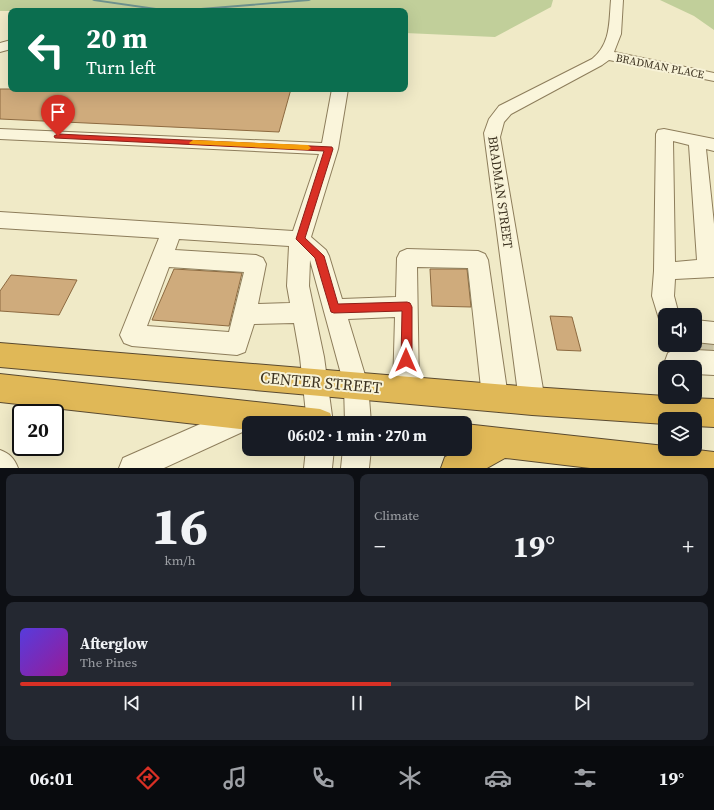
<!DOCTYPE html>
<html lang="en">
<head>
<meta charset="utf-8">
<style>
  :root { --surface:#171b24; --page:#242831; --text:#f1f3f6; --muted:#9ea1a6; --line:#363941; --accent:#d93025 }
  body { margin:0; font-family:"Source Serif 4",serif; background:var(--page); color:var(--text); height:100vh; display:flex; flex-direction:column; font-size:15px; white-space:nowrap }
  * { box-sizing:border-box; margin:0 }
  p { font-size:13px; color:var(--muted) }
  .icon { flex:none; width:22px; height:22px; fill:none; stroke:currentColor; stroke-width:2; stroke-linecap:round; stroke-linejoin:round }
  .map { position:relative; height:468px; overflow:hidden }
  .side { display:flex; flex-direction:column; gap:6px; padding:6px; background:#0d0f14; flex:1 }
  .side>* { flex:none }
  .guide { position:absolute; left:8px; top:8px; width:400px; height:84px; border-radius:8px; box-shadow:0 4px 16px #0002; background:#0b6e4f; color:#fff; overflow:hidden }
  .controls { position:absolute; left:658px; top:308px; display:grid; gap:8px }
  .controls a { display:grid; place-items:center; width:44px; height:44px; border-radius:8px; background:var(--surface); box-shadow:0 4px 16px #0002; font-size:20px }
  .speed { position:absolute; left:12px; top:404px; display:flex; gap:8px; font-size:20px; font-weight:700; text-align:center }
  .speed>* { display:grid; place-content:center; width:52px; height:52px; border-radius:50%; background:var(--surface); box-shadow:0 4px 16px #0002; line-height:1 }
  .speed .limit { border:2px solid #111; border-radius:6px; background:#fff; color:#111 }
  .pin { position:absolute; display:grid; place-items:center; width:34px; height:34px; color:#fff; margin:-41px -17px; border-radius:50% 50% 50% 0; rotate:-45deg; box-shadow:0 0 4px #0007 }
  .pin .icon { rotate:45deg }
  .me { position:absolute; width:44px; margin:-22px; rotate:0deg; stroke-linejoin:round; filter:drop-shadow(0 0 3px #0008) }
  .turn { display:flex; align-items:center; gap:14px; height:84px; padding:0 12px; font-size:18px }
  .turn .icon { width:52px; height:52px; stroke-width:2.5 }
  .turn b { display:block; font-size:28px; line-height:34px }
  .big { font-size:30px; font-weight:700; line-height:1.1 }
  .side .widget { flex:1; display:flex; flex-direction:column; justify-content:center; gap:6px; min-width:0; padding:0 14px; border-radius:8px; background:var(--page) }
  .side .dial { align-items:center; gap:0 }
  .dial b { font-size:52px; line-height:1 }
  .song { display:flex; align-items:center; gap:12px }
  .cover { width:48px; height:48px; border-radius:6px; background:linear-gradient(135deg,hsl(250 70% 55%),hsl(300 70% 35%)) }
  .played { height:4px; border-radius:2px; background:linear-gradient(90deg,var(--accent) 55%,var(--line) 55%) }
  .keys { display:flex; justify-content:space-around; direction:ltr }
  .heat { display:flex; justify-content:space-between; align-items:center; font-size:22px; direction:ltr }
  .side .tiles { flex:1; display:grid; gap:6px; grid-template-columns:1fr 1fr }
  .widget:last-child { grid-column:span 2 }
  .trip { position:absolute; left:242px; top:416px; width:230px; height:40px; border-radius:8px; background:var(--surface); box-shadow:0 4px 16px #0002; font-weight:700; line-height:40px; text-align:center }
  .tabs { display:flex; height:64px; justify-content:space-around; align-items:center; background:#090b0e; color:var(--muted) }
  .tabs .icon { width:28px; height:28px }
  .tabs .on { color:var(--accent) }
  .tabs b { font-size:18px; color:var(--text) }
  .map>svg:first-child { display:block }
  .green { fill:#c1cf9a }
  .lines { fill:none; stroke-linecap:round; stroke-linejoin:round }
  .stream { fill:#6e938f; fill-rule:evenodd }
  .building { fill:#cfab7c; stroke:#8d6a40 }
  .minor-tunnel { stroke:#ccc5a6; stroke-width:24; stroke-dasharray:24 12; stroke-linecap:butt }
  .minor-casing { stroke:#8d7d5b; stroke-width:2 }
  .highway-casing { stroke:#5a4a30; stroke-width:2 }
  .minor { fill:#faf5db; fill-rule:evenodd }
  .highway { fill:#e0b857; fill-rule:evenodd }
  .route { fill:#d93025; stroke:#8d1f18 }
  .slow { fill:#f59e0b }
  .labels { text-anchor:middle; stroke-width:4; stroke-linejoin:round; paint-order:stroke }
  .far-street-label { font-size:11px; fill:#3c3220; stroke:#f7f2d7 }
  .street-label { font-size:13px; fill:#3c3220; stroke:#f7f2d7 }
  .near-street-label { font-size:16px; fill:#3c3220; stroke:#f7f2d7 }
</style>
</head>
<body>
<div class="map">
<svg width="714" height="468" viewBox="0 0 714 468">
  <rect width="100%" height="100%" fill="#f0eac7"/>
  <!-- green -->
  <path class="green" d="M0 0H553L551 7 495 37 405 33V11H0Z
    M660 0H714V30L694 16Z"/>
  <g class="lines">
    <!-- stream -->
    <path class="stream" d="M92 0H100L156 8H201L298 0H311L309 1 201 10H156L94 1Z"/>
  </g>
  <!-- building -->
  <path class="building" d="M0 89H291L279 132 0 119Z
    M174 269 242 273 229 326 152 320Z
    M430 269H467L471 307 432 306Z
    M11 275 77 280 59 315 0 311V291Z
    M550 316 572 317 581 351 557 350Z"/>
  <g class="lines">
    <!-- minor-tunnel -->
    <path class="minor-tunnel" d="M696 342 714 343"/>
    <!-- minor casing -->
    <g class="minor-casing">
      <path id="minor" d="M611 0H623L621 34 614 52 714 73V81L609 60 602 65 511 114 504 122 500 137 545 401 541 410 532 414 523 410 519 401 484 133 489 119 499 106 592 59C611 44 609 22 611 0Z
        M11 40V49L0 52V43Z
        M332 89H348L338 149 311 237 326 250 329 256 342 299 396 297 397 258 400 252 407 249 478 251 485 254 488 260 508 397 504 406 495 410 486 406 482 397 468 268 417 267 419 390 415 399 406 402 397 399 393 390 395 317 348 319 368 385 371 423H345L344 385 310 260 309 286 324 357 333 423H307L300 357 294 323 254 324 245 352 237 355 132 346 124 343 120 335 159 238 0 228V212L293 231 319 154 0 139V129L322 143ZM179 239 289 246 287 286 290 303 258 304 266 264 263 258 256 255 175 250ZM169 267 244 272 229 332 147 326Z
        M664 129 714 139V151L706 149 714 224V277L675 279 674 296 679 315H665V324L660 322 652 296 654 271 656 134 658 130ZM673 141 689 145 697 260 675 262Z
        M695 320 714 322V344L695 342Z
        M677 349 714 351V375L695 374V367H668L665 361 668 353Z
        M248 403 257 407 261 416 258 423H249V429L164 468H119L123 458Z
        M306 449H334L332 468H304Z
        M343 449H371L369 468H341Z
        M0 450C10 454 14 458 18 468H0Z"/>
    </g>
    <!-- highway casing -->
    <g class="highway-casing">
      <path id="highway" d="M0 343 532 387 665 396V397L714 399V427L695 426V419H665V424L532 415 0 367Z
        M0 374 320 409 330 413 334 423H249V430L0 402Z
        M465 424 665 446V449H689L714 452V468H590L505 458 487 468H441L445 457 458 451 454 449H465Z"/>
    </g>
    <!-- minor -->
    <use href="#minor" class="minor"/>
    <!-- highway -->
    <use href="#highway" class="highway"/>
  </g>
  <!-- route -->
  <path class="route" d="M58 134 332 147 333 149 305 238 324 256 338 304 407 302 410 303 412 307V360L410 363 406 365 403 363 401 360 402 311 334 313 331 312 315 258 296 239 324 151 55 138 54 136Z"/>
  <!-- slow -->
  <path class="slow" d="M193 140 308 145 311 148 308 150 190 144 189 143Z"/>
  <g class="labels">
    <!-- far-street labels -->
    <g class="far-street-label">
      <text transform="translate(660 66) rotate(11)" y="4">BRADMAN PLACE</text>
    </g>
    <!-- street labels -->
    <g class="street-label">
      <text transform="translate(501 192) rotate(82)" y="5">BRADMAN STREET</text>
    </g>
    <!-- near-street labels -->
    <g class="near-street-label">
      <text transform="translate(321 382) rotate(5)" y="6">CENTER STREET</text>
    </g>
  </g>
</svg>
<div class="controls">
<a><svg class="icon" aria-label="sound" viewBox="0 0 24 24"><path d="M4 9h4l5-4v14l-5-4H4zM17 9q2 3 0 6"/></svg></a>
<a><svg class="icon" aria-label="search" viewBox="0 0 24 24"><circle cx="10" cy="10" r="6"/><path d="M15 15l6 6"/></svg></a>
<a><svg class="icon" aria-label="layers" viewBox="0 0 24 24"><path d="M12 4l9 5-9 5-9-5zM3 14l9 5 9-5"/></svg></a>
</div>
<div class="speed"><div class="limit">20</div></div>
<div class="pin" style="left:58px;top:136px;background:#d93025"><svg class="icon" aria-label="arrive" viewBox="0 0 24 24"><path d="M6 21V4h12l-3 4 3 4H6"/></svg></div>
<svg class="me" style="left:406px;top:360px" viewBox="-20 -20 40 40"><path d="M0-17L14 15 0 8-14 15z" fill="#d93025" stroke="#fff" stroke-width="4"/></svg>
<div class="trip">06:02 · 1 min · 270 m</div>
<div class="guide">
<div class="turn"><svg class="icon" aria-label="left" viewBox="0 0 24 24"><path d="M17 20v-9H6M10 6l-5 5 5 5"/></svg><div><b>20 m</b>Turn left</div></div>
</div>
</div>
<section class="side">
<div class="tiles">
<div class="widget dial"><b>16</b><p>km/h</p></div>
<div class="widget"><p>Climate</p>
<div class="heat"><a>−</a><b class="big">19°</b><a>+</a></div>
</div>
<div class="widget">
<div class="song"><i class="cover"></i><div><b>Afterglow</b><p>The Pines</p></div></div>
<div class="played"></div>
<div class="keys"><svg class="icon" aria-label="previous" viewBox="0 0 24 24"><path d="M18 5L8 12l10 7zM5 5v14"/></svg><svg class="icon" aria-label="pause" viewBox="0 0 24 24"><path d="M8 5v14M16 5v14"/></svg><svg class="icon" aria-label="next" viewBox="0 0 24 24"><path d="M6 5l10 7-10 7zM19 5v14"/></svg></div>
</div>
</div>
</section>
<nav class="tabs">
<b>06:01</b>
<svg class="icon on" aria-label="directions" viewBox="0 0 24 24"><path d="M12 3l9 9-9 9-9-9zM9 14v-3h6M13 9l2 2-2 2"/></svg>
<svg class="icon" aria-label="music" viewBox="0 0 24 24"><path d="M9 18V5l10-2v13"/><circle cx="6" cy="18" r="3"/><circle cx="16" cy="16" r="3"/></svg>
<svg class="icon" aria-label="phone" viewBox="0 0 24 24"><path d="M5 4h4l2 5-3 2q2 4 5 5l2-3 5 2v4C11 20 4 13 5 4z"/></svg>
<svg class="icon" aria-label="climate" viewBox="0 0 24 24"><path d="M12 3v18M4 7l16 10M4 17L20 7"/></svg>
<svg class="icon" aria-label="car" viewBox="0 0 24 24"><path d="M5 17H2v-5l4-1 3-4h7l3 4 3 1v5h-3M9 17h6M6 11h13"/><circle cx="7" cy="17" r="2"/><circle cx="17" cy="17" r="2"/></svg>
<svg class="icon" aria-label="filters" viewBox="0 0 24 24"><path d="M4 7h16M4 17h16"/><circle cx="9" cy="7" r="2"/><circle cx="15" cy="17" r="2"/></svg>
<b>19°</b>
</nav>
</body>
</html>
